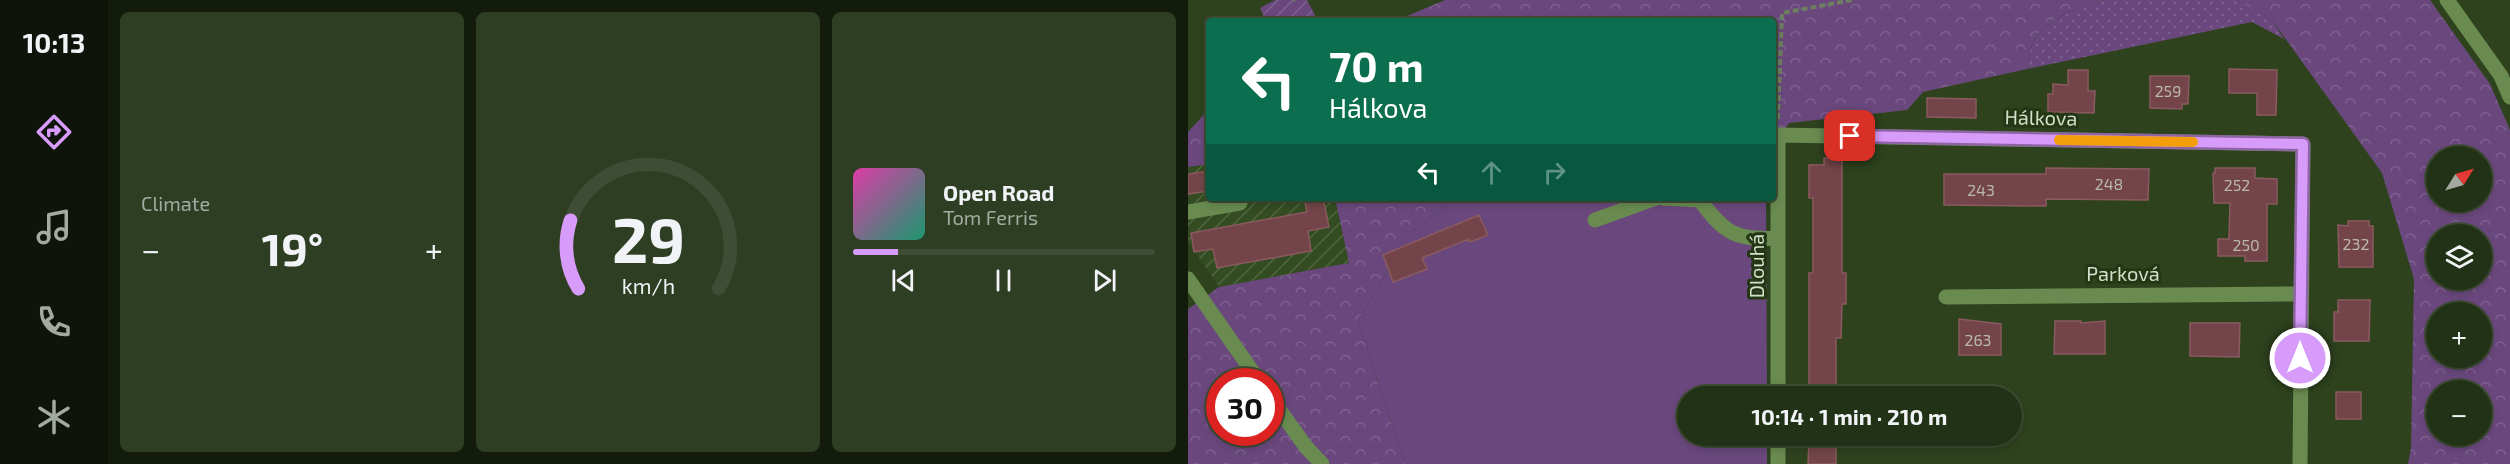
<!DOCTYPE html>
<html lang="en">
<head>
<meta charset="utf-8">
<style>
  :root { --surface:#223216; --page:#2e3e23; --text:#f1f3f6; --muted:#a2aaa1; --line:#3f4d35; --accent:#d79bf9 }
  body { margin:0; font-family:"Exo 2",sans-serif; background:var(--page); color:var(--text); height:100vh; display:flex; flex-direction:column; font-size:22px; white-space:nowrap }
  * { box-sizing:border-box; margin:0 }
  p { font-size:20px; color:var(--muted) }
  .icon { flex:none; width:33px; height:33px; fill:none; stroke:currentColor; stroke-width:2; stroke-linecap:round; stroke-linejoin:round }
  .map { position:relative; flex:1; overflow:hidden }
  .details { display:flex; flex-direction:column; gap:12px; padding:12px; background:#131c0c; width:1080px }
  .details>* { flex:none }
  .top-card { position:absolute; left:18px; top:18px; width:570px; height:183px; border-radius:6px; box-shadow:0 3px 9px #0003,0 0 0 2px var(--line); background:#0b6e4f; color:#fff; overflow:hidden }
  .needle { width:39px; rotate:53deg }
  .buttons { position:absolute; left:1238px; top:146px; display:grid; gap:12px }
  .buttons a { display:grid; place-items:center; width:66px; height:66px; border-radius:50%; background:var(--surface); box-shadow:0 3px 9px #0003,0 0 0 2px var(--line); font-size:30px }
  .speed { position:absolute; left:18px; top:368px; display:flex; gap:12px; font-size:30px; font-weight:700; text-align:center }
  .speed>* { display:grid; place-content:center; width:78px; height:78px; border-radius:50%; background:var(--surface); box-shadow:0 3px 9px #0003,0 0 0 2px var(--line); line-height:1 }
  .speed .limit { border:9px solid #d22; background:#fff; color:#111 }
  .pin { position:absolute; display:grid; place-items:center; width:51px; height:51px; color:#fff; margin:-26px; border-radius:12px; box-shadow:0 3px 9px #0006 }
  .me { position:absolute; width:66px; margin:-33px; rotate:0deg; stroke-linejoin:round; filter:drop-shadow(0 0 4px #0008) }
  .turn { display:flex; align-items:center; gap:21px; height:126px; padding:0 24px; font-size:27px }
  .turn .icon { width:78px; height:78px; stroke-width:2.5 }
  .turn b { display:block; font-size:42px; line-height:51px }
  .lanes { display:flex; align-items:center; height:57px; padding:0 24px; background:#0003; justify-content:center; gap:30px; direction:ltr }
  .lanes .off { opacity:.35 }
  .big { font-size:45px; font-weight:700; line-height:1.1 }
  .details .card { flex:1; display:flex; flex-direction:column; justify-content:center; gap:9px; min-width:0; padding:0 21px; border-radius:9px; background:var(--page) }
  .details .dial { align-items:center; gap:0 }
  .dial svg { height:156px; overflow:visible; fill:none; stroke:var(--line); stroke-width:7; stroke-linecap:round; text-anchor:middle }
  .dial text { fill:var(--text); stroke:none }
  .song { display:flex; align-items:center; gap:18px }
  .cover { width:72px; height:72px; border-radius:9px; background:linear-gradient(135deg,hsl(320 70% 55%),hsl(160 70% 35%)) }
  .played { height:6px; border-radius:3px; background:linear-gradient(90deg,var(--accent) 15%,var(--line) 15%) }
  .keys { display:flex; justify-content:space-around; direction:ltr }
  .heat { display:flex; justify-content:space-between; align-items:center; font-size:33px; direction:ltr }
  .details .tiles { flex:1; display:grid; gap:12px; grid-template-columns:repeat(3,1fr) }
  .trip { position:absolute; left:489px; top:386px; width:345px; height:60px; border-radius:30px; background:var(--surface); box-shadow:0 3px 9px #0003,0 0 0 2px var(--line); font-weight:700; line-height:60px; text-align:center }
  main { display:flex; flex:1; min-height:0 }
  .menu { display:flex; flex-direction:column; width:108px; justify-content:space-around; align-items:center; background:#0e1409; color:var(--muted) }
  .menu .icon { width:42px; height:42px }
  .menu .selected { color:var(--accent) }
  .menu b { font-size:27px; color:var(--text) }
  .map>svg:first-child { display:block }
  .industrial { fill:url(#industrial-furrows) }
  .grass { fill:url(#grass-dots) }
  .forest { fill:url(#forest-crowns); fill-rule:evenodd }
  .park { fill:#6a487d }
  .garden { fill:url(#garden-furrows) }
  .building { fill:#73454a; stroke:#8a5a5f; stroke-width:1.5 }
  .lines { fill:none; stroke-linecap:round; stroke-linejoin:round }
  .path { stroke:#6d7f60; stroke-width:4; stroke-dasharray:6 3; stroke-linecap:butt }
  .minor { stroke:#698b50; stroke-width:15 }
  .route-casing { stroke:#8c65a2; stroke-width:15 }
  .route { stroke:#d79bf9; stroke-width:10 }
  .slow { stroke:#f59e0b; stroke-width:10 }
  .labels { text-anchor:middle; stroke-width:6; stroke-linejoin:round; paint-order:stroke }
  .number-label { font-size:16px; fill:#bab8aa }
  .street-label { font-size:20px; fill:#d2dfca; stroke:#243714 }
</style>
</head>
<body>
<main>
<nav class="menu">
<b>10:13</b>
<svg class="icon selected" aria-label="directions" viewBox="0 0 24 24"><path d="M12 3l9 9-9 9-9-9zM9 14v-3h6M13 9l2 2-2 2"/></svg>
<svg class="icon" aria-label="music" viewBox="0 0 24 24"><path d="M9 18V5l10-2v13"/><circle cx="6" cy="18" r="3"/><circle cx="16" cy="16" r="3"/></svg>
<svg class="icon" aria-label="phone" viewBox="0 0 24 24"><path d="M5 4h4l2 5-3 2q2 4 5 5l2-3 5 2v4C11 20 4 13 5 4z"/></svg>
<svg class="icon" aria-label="climate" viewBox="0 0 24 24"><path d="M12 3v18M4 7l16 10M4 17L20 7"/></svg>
</nav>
<section class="details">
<div class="tiles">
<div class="card"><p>Climate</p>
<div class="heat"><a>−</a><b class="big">19°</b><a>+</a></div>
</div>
<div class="card dial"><svg viewBox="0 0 100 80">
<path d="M14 69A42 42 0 1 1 86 69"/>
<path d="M14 69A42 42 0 0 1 10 34" stroke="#d79bf9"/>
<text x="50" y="56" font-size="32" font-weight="700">29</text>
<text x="50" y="72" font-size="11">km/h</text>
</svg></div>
<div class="card">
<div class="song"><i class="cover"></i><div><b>Open Road</b><p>Tom Ferris</p></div></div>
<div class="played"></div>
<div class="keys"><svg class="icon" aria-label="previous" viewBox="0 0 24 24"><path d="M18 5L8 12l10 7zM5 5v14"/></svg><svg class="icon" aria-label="pause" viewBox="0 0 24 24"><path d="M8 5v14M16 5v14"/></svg><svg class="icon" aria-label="next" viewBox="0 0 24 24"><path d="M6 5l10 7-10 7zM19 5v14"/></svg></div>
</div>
</div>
</section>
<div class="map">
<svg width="1322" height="464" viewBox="0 0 1322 464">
  <defs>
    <pattern id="industrial-furrows" width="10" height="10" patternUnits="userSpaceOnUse" patternTransform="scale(1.5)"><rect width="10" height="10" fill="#344c21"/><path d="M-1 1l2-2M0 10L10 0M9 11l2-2" fill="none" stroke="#506540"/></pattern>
    <pattern id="grass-dots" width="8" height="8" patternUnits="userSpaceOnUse" patternTransform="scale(1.5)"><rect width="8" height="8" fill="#6a487d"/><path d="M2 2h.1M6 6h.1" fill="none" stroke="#7e628e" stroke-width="1.8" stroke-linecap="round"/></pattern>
    <pattern id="forest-crowns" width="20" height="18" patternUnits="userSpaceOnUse" patternTransform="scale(1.5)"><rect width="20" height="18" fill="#6a487d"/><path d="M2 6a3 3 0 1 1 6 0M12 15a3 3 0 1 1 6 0" fill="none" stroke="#7e628e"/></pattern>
    <pattern id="garden-furrows" width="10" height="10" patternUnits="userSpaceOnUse" patternTransform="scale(1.5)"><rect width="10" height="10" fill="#6a487d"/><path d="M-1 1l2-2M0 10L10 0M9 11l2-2" fill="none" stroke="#7e628e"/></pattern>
  </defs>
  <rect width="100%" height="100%" fill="#2e421e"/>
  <!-- industrial -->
  <path class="industrial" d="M21 164V198H147L161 263 31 287 0 242V167Z"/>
  <!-- grass -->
  <path class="grass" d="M918 0H1049L1084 20 1096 39 1064 22 839 69C841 59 842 45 848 37 861 18 896 5 918 0Z"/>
  <!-- forest -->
  <path class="forest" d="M257 0H918C896 5 861 18 848 37 842 45 841 59 839 69L735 92 719 110 601 123 585 148V21H207Z
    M1049 0H1242L1302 84 1322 130V464H1220L1223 448 1226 279 1194 173 1084 20ZM1248 156H1293V201H1248ZM1248 234H1293V279H1248ZM1248 312H1293V357H1248ZM1248 390H1293V435H1248Z
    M21 109V164L0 167V132Z
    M147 198H268L222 233 214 247 195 255 200 270 170 321 217 464H0V309L31 287 161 263ZM32 381H82V432H32Z"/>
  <!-- park -->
  <path class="park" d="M268 198H578L579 396H500V435H579V464H217L170 321 200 270 195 255 214 247 222 233Z"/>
  <!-- garden -->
  <path class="garden" d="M87 0H119L130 21H78L72 8Z"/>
  <!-- building -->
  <path class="building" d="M1041 69 1089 70 1088 115H1069V93H1041Z
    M880 70H900V91H907L906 113 860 112V94H865V84L880 85Z
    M962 76H1001L1000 104H994V109L962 108Z
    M739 98 788 99V118L739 117Z
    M636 158H654V273H658V304H654L653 338H648V396H621V273H625V198H621V165H636Z
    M858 168 961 169 960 200 858 199V206L756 205V174H858Z
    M1027 168H1067V178L1089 179V204H1079V261H1057V256H1030V239H1041L1042 203H1026L1025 173H1027Z
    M21 171V191L0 194V174Z
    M116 198H135L141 227 120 231 123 251 29 268 25 249 6 252 3 233 119 212Z
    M291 215 300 235 282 242 281 239 234 258 239 269 205 282 195 255Z
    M1160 221H1181V226H1185V267H1151L1150 225 1160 226Z
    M1150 300H1182L1181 341H1146V312H1150Z
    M771 319 813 324V355H771Z
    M867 321H893V323L917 321V354H866Z
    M1002 323H1052L1051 357 1002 356Z
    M1148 392H1173V419H1148Z
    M621 441H648V464H620Z"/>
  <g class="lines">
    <!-- path -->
    <path class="path" d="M106 0 107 1
      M590 119 594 13 664 0"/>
    <!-- minor -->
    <path class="minor" d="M1259 0 1313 76 1322 97
      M475 198 512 200C536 233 548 241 590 238
      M0 212 52 203
      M407 220 468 198
      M0 279 71 381
      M758 297 1112 294
      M590 396V135L1115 144 1112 464
      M82 397 118 447 134 464
      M590 435V464"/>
  </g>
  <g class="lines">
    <!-- route casing -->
    <g class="route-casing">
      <path id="route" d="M662 136 1115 144 1112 358"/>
    </g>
    <!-- route -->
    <use href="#route" class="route"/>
    <!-- slow -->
    <path class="slow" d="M871 140 1005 142"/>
  </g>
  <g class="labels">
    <!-- number labels -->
    <g class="number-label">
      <text x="980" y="97">259</text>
      <text x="921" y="190">248</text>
      <text x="1049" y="191">252</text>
      <text x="793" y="196">243</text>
      <text x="1168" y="250">232</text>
      <text x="1058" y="251">250</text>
      <text x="790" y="346">263</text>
    </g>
    <!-- street labels -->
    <g class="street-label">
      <text transform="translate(853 118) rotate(1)" y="7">Hálkova</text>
      <text transform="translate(569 266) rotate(-90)" y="7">Dlouhá</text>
      <text x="935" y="281">Parková</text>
    </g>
  </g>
</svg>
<div class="buttons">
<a><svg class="needle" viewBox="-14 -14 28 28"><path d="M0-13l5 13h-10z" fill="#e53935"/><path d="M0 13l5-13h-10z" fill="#a2aaa1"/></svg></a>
<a><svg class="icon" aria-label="layers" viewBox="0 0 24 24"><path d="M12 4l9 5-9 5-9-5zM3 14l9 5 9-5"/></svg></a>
<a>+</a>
<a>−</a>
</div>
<div class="speed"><div class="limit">30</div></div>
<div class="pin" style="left:662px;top:136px;background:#d93025"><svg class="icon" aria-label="arrive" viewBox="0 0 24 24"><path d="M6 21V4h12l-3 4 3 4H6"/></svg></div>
<svg class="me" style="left:1112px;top:358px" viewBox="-20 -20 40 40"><circle r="17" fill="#d79bf9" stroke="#fff" stroke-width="3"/><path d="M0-11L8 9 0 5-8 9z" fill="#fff"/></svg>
<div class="trip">10:14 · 1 min · 210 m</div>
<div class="top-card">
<div class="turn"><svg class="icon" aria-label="left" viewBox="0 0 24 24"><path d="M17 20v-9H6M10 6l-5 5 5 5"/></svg><div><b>70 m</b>Hálkova</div></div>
<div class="lanes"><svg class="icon" aria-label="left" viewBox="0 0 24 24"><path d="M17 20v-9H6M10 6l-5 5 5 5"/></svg><svg class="icon off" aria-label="ahead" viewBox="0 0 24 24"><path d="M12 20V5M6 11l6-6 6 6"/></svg><svg class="icon off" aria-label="right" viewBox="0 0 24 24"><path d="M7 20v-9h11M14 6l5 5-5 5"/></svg></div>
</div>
</div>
</main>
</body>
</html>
